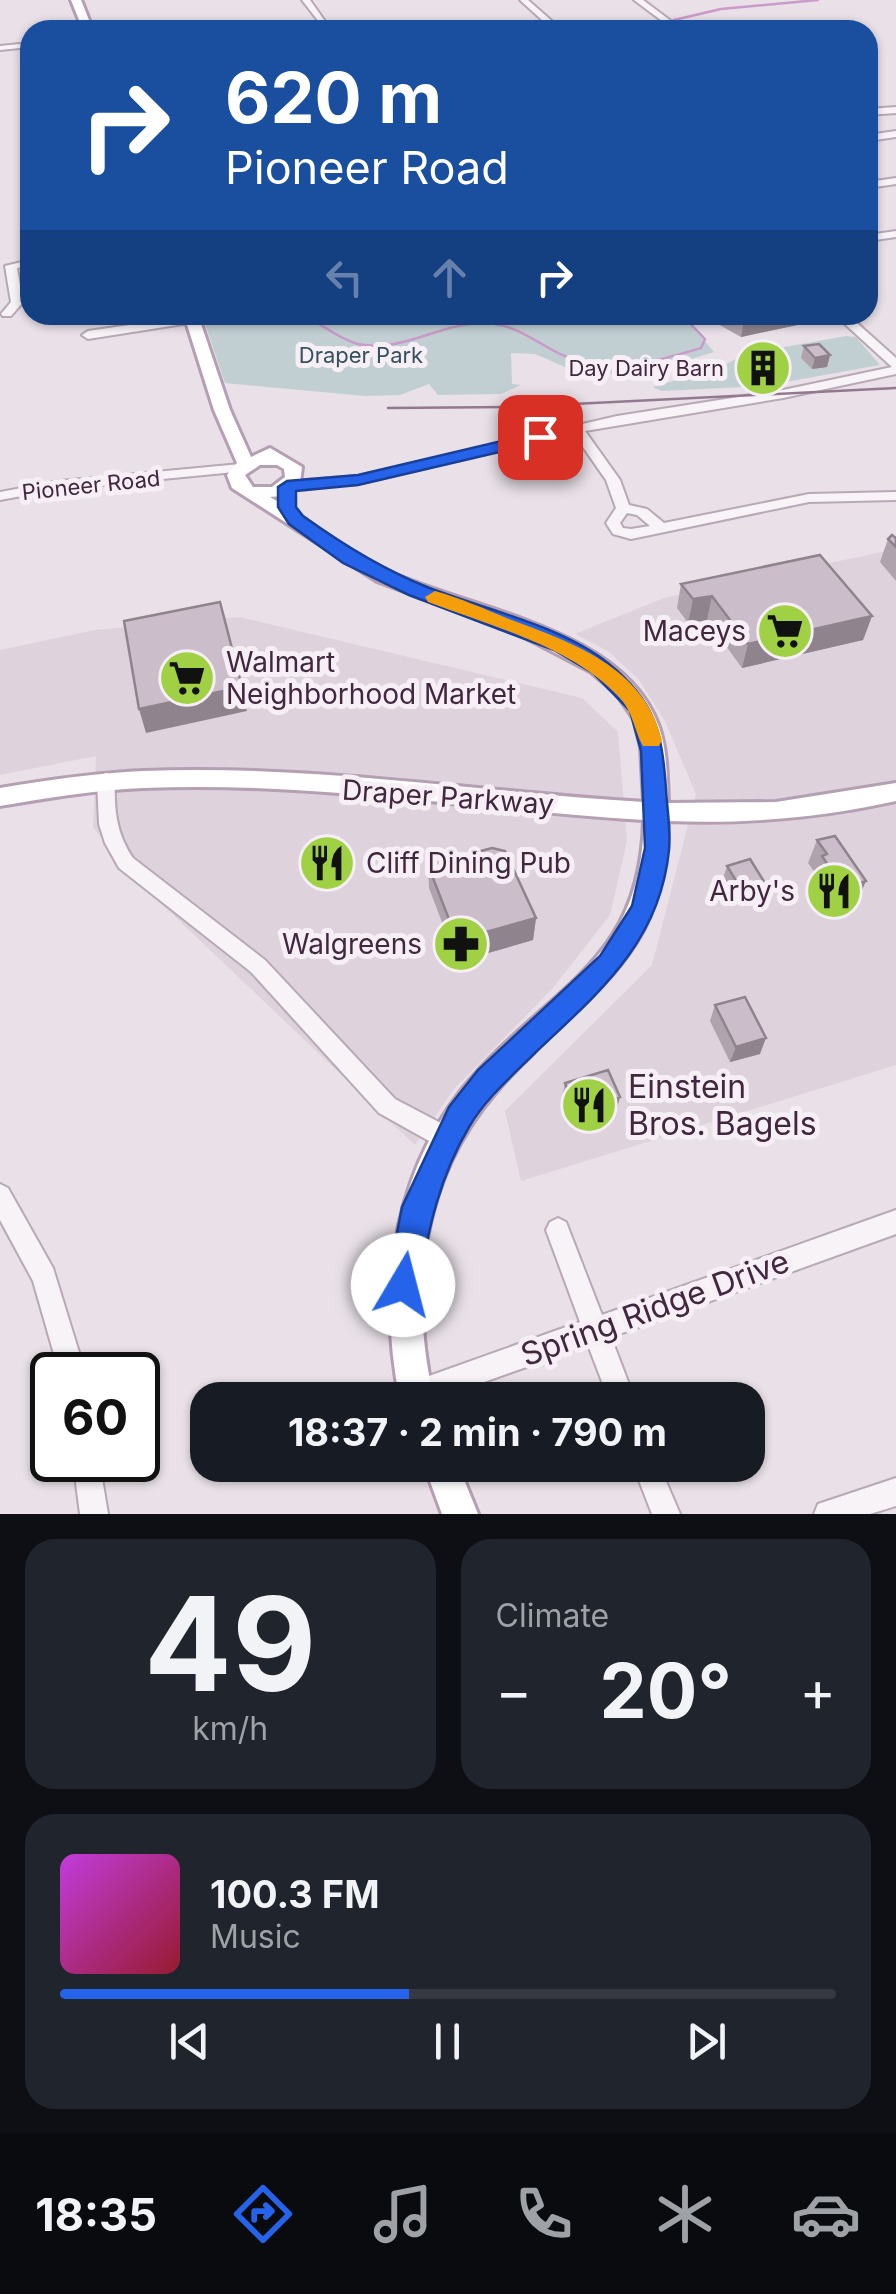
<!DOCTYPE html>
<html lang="en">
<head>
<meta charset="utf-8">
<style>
  :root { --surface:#171b24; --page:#20242c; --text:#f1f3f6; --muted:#9ea1a6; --line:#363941; --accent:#2563eb }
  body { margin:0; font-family:Inter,sans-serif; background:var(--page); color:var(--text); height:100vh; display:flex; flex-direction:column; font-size:38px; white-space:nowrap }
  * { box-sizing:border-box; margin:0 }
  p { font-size:32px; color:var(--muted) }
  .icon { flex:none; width:55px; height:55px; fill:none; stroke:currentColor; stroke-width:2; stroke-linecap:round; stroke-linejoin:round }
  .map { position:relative; height:1514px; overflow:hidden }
  .side { display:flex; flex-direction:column; gap:25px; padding:25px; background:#0d0f14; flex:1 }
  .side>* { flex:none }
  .guide { position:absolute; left:20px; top:20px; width:858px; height:305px; border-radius:30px; box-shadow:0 2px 8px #0004; background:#1a4fa0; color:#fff; overflow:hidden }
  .speed { position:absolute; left:30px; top:1352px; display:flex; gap:20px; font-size:50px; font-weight:700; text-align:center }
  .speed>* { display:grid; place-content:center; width:130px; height:130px; border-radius:50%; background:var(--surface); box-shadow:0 2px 8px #0004; line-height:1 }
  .speed .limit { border:5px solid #111; border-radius:15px; background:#fff; color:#111 }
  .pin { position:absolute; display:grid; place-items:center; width:85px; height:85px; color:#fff; margin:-42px; border-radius:20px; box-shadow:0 5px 15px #0006 }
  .me { position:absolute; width:110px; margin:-55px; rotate:8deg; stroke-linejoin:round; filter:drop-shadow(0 0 8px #0008) }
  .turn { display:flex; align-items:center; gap:35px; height:210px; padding:0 40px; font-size:45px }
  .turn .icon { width:130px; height:130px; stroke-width:2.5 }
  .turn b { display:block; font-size:70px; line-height:85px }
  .lanes { display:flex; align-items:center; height:95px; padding:0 40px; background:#0003; justify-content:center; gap:50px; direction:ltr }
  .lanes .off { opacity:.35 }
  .big { font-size:75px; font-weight:700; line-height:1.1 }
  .side .card { flex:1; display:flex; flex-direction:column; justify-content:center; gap:15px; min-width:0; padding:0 35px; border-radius:30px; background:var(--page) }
  .side .dial { align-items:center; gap:0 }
  .dial b { font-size:130px; line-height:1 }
  .song { display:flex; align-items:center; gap:30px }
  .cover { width:120px; height:120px; border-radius:15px; background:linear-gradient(135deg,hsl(290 70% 55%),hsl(350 70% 35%)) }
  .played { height:10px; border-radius:5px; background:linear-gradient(90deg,var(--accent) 45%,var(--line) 45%) }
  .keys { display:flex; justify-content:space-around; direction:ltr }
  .heat { display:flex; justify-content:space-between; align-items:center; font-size:55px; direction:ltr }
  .side .tiles { flex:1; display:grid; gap:25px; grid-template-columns:1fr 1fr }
  .card:last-child { grid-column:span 2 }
  .trip { position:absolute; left:190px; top:1382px; width:575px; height:100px; border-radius:30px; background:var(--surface); box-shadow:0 2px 8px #0004; font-weight:700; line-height:100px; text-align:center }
  .tab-bar { display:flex; height:160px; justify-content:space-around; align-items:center; background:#090b0e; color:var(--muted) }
  .tab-bar .icon { width:70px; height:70px }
  .tab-bar .selected { color:var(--accent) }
  .tab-bar b { font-size:45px; color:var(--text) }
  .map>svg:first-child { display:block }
  .built { fill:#ded2dd }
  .green { fill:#c1cfd3 }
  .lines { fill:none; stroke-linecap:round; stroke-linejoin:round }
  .stream { stroke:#ca9ac9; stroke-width:2.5 }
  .minor-casing { stroke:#b7a9b5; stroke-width:4 }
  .major-casing { stroke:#b59fb3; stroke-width:6 }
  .minor { fill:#f7f3f7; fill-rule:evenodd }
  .major { fill:#fff; fill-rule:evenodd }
  .tram { stroke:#937990; stroke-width:2.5 }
  .wall { fill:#afa3ae }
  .shaded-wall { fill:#8f848d }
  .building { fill:#ccbdca; stroke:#8f848d; stroke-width:2.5 }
  .route { fill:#2563eb; stroke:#184099; stroke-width:2.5 }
  .slow { fill:#f59e0b }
  .labels { text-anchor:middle; stroke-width:10; stroke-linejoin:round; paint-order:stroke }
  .far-park-label { font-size:22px; fill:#35515c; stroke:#f6eff6 }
  .far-poi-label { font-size:22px; fill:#41283e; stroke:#f6eff6; text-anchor:end }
  .far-street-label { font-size:22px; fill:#41283e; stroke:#f6eff6 }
  .poi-label { font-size:28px; fill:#41283e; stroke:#f6eff6; text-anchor:end }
  .street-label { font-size:28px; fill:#41283e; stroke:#f6eff6 }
  .near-poi-label { font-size:32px; fill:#41283e; stroke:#f6eff6; text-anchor:start }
  .near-street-label { font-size:32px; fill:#41283e; stroke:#f6eff6 }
</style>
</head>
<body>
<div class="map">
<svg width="896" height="1514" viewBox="0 0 896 1514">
  <rect width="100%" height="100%" fill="#e9e0e8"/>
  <!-- built -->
  <path class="built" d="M896 549V1065L521 1181 505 1111 652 965 696 794 665 721 639 680 608 651 575 634 664 598Z
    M239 617 582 698 618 732 627 841 610 915 552 989 454 1089 415 1145 128 872 93 827 96 756 0 775V650L95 630Z"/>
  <!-- green -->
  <path class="green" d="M202 315H683L714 352 649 372 651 376 643 378 640 372 567 376 565 367 535 354 511 353 512 384 521 385 501 394 438 395 429 384 400 395 365 396 225 383Z
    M846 336 856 337 880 365 764 386 662 391 653 387 723 366 745 354Z"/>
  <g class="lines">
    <!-- stream -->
    <path class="stream" d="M674 20 721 9 818 0
      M624 30 660 22
      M303 315C321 323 338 339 358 344 405 354 448 317 495 324 518 327 538 343 558 353 604 377 654 362 701 348L705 339 682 315"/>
    <!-- minor casing -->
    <g class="minor-casing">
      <path id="minor" d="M302 0H310L329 27H323Z
        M520 0H528L562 30H553Z
        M634 0H643L683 30H674Z
        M30 43V47L0 50V46Z
        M896 107V113L868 115V109Z
        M896 131V137L868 141V135Z
        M896 178V184L868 188V182Z
        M896 231V237L868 241V235Z
        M30 260V266L17 268 23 302 11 316H3L1 314 11 302 5 266Z
        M835 315H848L896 358V374L783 398 585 431 620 480 629 505 647 509 664 523 809 494 896 492V500L809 502 631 539 613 534 606 523 616 508 606 480 574 434 358 484 290 489 283 485 290 481 358 476 617 416 783 390 892 367ZM627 513 637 515 650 526 631 529 623 528 620 523Z
        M192 316 196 318V322L88 339 82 335 88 331Z
        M240 464 247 468 245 471 60 489 0 500V492L60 481Z
        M106 773 112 775 115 780C114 809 116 833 133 858L265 960 395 1099 454 1130 457 1138 454 1146 446 1149 438 1146 379 1113 251 972 119 868 105 843 99 824 97 780 100 775Z
        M0 1184 8 1188 53 1268 86 1375H60L33 1281 0 1220Z
        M896 1210V1234L611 1337 635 1400H609L588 1345 434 1400H405L402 1394 406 1385 415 1381 580 1322 546 1230 550 1222 558 1218 566 1222 602 1315Z
        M73 1460H99L108 1514H80Z
        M633 1465H659L680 1514H652Z
        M896 1478V1506L870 1514H814L818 1504Z"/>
    </g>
    <!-- major casing -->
    <g class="major-casing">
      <path id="major" d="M71 0H81L93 30H83Z
        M184 315H198L230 410 251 457 270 448 302 467 300 483 282 496 270 497C311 521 350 555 394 574 476 610 626 631 659 727 667 750 667 778 668 803L776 802 896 783V801C820 818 745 824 668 821 667 966 576 996 495 1093 420 1181 409 1290 434 1400H400C376 1284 395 1161 478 1071 560 982 641 958 644 820 477 810 311 781 143 788 95 790 48 798 0 806V788C48 780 95 773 143 771 311 764 478 792 644 802L641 747 634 719 617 694 590 671 521 635 377 581 232 488 227 475 237 463 214 410ZM260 465H277L284 469 285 477 272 487H253L245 475Z
        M424 1465H458L478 1514H442Z"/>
    </g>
    <!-- minor -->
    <use href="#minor" class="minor"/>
    <!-- major -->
    <use href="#major" class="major"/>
    <!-- tram -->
    <path class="tram" d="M388 408 513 407 896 388"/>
  </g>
  <!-- wall -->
  <path class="wall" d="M717 315H817L816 321 741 337 716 323Z
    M804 346 830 355 827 367 812 369 801 358Z
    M751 357 777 368 776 374 762 376 750 363Z
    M896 538V581L880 562 888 539Z
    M681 584 872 616 863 640 742 668 707 620 688 623 677 608Z
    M817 840 856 904 833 910 813 878 815 873 808 863Z
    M428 865 536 918 533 940 457 962 429 888Z
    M727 866 764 899 741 906 723 878Z
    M715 1005 760 1054 730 1062 710 1021Z
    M565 1083 616 1112 573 1126 562 1098Z"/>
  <!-- shaded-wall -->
  <path class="shaded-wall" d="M745 315H817L816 321 741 337Z
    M830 355 827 367 812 369 815 358Z
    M777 368 776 374 762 376 763 370Z
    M712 596 707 620 688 623 693 599Z
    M872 616 863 640 742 668 748 644Z
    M242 687 247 711 146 733 139 709Z
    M866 881 856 904 833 910 843 888Z
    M768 888 764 899 741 906 745 895Z
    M536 918 533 940 457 962V940Z
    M766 1038 760 1054 730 1062 736 1047Z
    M620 1097 616 1112 573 1126 576 1111Z"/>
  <!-- building -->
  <path class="building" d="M819 344 830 355 815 358 804 346Z
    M765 355 777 368 763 370 751 357Z
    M892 535 896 538V547L888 539Z
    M820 555 872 616 748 644 712 596 693 599 681 584Z
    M220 602 242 687 139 709 124 621Z
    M835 836 866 881 843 888 822 856 827 854 817 840Z
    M492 848 505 851 536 918 457 940 428 865Z
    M750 859 768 888 745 895 727 866Z
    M745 997 766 1038 736 1047 715 1005Z
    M608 1070 620 1097 576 1111 565 1083Z"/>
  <!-- route -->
  <path class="route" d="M540 432 546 434V441L358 485 296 491V507L303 516C342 544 382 569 427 587 483 609 563 626 609 664 655 701 662 732 666 789 667 809 671 830 669 850 660 943 598 993 535 1053 512 1076 486 1098 469 1127 440 1176 428 1229 419 1285L414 1296 403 1301 392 1296 387 1285 402 1207 449 1107 478 1070 600 956 632 906 645 848 641 751 630 711 593 673 554 650 409 595 343 563 289 524 278 507V487L287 481 358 475Z"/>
  <!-- slow -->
  <path class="slow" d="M435 591C460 598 485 609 509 619 573 643 644 667 662 740L659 746H643C634 730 633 712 620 698 572 646 493 627 428 602L425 597Z"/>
  <!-- icons -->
  <defs>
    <g id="building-disc" transform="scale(2.875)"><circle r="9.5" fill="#a0d043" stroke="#f6eff6"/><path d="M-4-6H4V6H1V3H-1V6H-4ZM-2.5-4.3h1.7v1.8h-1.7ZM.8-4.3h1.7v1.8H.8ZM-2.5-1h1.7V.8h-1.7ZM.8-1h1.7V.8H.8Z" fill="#111"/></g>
    <g id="supermarket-disc" transform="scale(2.875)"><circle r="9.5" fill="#a0d043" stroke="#f6eff6"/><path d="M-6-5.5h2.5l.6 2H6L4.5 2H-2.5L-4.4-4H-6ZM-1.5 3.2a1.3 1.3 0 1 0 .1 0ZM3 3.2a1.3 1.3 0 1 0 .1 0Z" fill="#111"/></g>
    <g id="restaurant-disc" transform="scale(2.875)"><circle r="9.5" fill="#a0d043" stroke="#f6eff6"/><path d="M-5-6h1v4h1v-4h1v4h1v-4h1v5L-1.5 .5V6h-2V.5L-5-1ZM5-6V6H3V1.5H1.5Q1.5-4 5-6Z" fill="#111"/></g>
    <g id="pharmacy-disc" transform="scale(2.875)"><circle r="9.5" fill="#a0d043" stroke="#f6eff6"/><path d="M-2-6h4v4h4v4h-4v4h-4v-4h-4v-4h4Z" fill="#111"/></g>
  </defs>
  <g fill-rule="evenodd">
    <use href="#building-disc" x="763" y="368"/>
    <use href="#supermarket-disc" x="785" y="631"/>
    <use href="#supermarket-disc" x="187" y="678"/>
    <use href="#restaurant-disc" x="327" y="863"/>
    <use href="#restaurant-disc" x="834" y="891"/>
    <use href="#pharmacy-disc" x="461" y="944"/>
    <use href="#restaurant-disc" x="589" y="1105"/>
  </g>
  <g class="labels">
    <!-- far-park labels -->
    <g class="far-park-label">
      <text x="361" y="363">Draper Park</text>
    </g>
    <!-- far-poi labels -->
    <g class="far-poi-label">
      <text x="724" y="376">Day Dairy Barn</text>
    </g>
    <!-- far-street labels -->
    <g class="far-street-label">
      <text transform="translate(91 485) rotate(-6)" y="8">Pioneer Road</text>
    </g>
    <!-- poi labels -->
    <g class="poi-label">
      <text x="746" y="641">Maceys</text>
      <text x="226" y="672" text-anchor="start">Walmart<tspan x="226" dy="32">Neighborhood Market</tspan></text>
      <text x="366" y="873" text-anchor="start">Cliff Dining Pub</text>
      <text x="795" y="901">Arby's</text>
      <text x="422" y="954">Walgreens</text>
    </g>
    <!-- street labels -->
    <g class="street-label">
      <text transform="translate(448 797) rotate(4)" y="10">Draper Parkway</text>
    </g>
    <!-- near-poi labels -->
    <g class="near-poi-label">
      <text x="628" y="1098">Einstein<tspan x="628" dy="37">Bros. Bagels</tspan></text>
    </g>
    <!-- near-street labels -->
    <g class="near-street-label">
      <text transform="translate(655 1308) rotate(-20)" y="11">Spring Ridge Drive</text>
    </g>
  </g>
</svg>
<div class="speed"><div class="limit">60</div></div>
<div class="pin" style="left:540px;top:437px;background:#d93025"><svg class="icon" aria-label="arrive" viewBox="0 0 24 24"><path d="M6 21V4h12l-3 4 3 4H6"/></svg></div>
<svg class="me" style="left:403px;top:1285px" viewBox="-20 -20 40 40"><circle r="19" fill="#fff"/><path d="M0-13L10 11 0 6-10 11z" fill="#2563eb"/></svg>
<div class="trip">18:37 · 2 min · 790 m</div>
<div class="guide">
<div class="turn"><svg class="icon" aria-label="right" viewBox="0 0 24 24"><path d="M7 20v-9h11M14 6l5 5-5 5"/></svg><div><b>620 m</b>Pioneer Road</div></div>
<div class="lanes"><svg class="icon off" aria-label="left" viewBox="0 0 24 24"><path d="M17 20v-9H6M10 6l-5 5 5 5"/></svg><svg class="icon off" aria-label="ahead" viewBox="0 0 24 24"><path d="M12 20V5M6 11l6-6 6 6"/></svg><svg class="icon" aria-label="right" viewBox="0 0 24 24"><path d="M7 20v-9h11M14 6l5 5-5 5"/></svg></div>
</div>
</div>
<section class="side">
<div class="tiles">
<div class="card dial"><b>49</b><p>km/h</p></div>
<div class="card"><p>Climate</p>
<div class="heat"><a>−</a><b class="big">20°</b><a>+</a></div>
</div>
<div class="card">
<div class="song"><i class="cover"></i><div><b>100.3 FM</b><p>Music</p></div></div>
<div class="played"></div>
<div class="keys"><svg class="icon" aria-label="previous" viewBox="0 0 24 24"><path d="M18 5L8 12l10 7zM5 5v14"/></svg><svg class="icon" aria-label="pause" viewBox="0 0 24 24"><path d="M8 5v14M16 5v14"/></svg><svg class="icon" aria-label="next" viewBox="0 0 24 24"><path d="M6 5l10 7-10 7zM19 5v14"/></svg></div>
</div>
</div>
</section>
<nav class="tab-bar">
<b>18:35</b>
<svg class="icon selected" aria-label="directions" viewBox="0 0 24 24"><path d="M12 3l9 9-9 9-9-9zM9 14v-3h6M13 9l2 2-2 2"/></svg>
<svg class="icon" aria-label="music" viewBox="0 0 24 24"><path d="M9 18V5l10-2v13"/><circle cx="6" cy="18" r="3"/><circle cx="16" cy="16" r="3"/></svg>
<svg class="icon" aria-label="phone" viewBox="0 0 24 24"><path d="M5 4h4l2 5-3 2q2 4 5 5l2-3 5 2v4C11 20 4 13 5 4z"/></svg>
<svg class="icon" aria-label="climate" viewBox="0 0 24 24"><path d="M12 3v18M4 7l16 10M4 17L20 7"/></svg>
<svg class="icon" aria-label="car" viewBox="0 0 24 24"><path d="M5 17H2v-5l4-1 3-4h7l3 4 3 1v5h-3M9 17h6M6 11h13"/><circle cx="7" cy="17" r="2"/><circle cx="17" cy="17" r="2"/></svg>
</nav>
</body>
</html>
